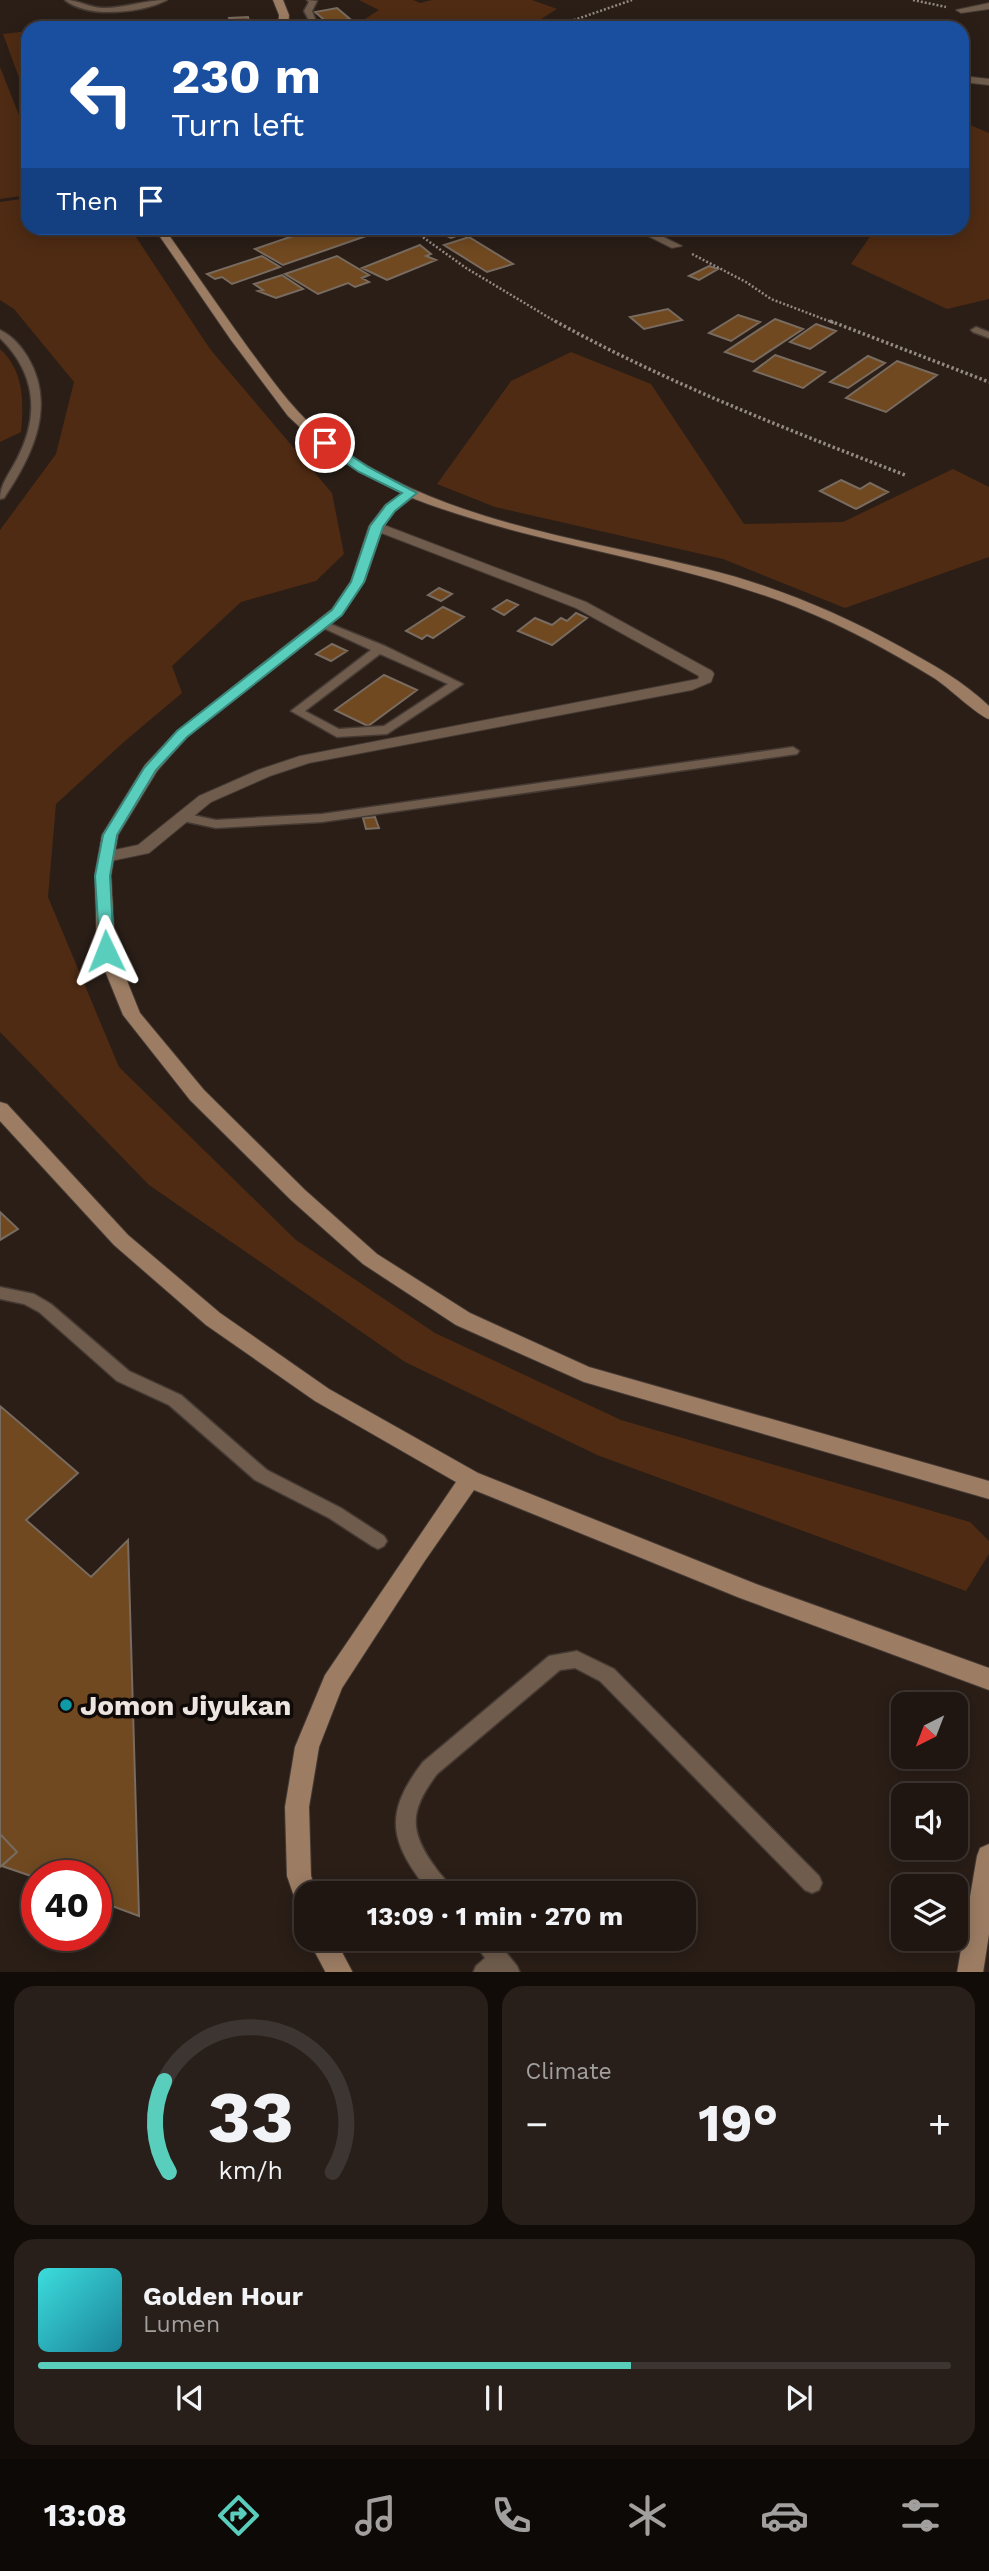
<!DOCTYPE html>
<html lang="en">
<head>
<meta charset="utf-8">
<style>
  :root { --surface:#201611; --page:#281f1a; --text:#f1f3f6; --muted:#a29f9f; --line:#3d3531; --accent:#5acebd }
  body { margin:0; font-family:"Work Sans",sans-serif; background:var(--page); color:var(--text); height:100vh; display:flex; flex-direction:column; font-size:26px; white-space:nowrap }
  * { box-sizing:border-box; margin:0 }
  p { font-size:23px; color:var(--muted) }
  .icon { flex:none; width:38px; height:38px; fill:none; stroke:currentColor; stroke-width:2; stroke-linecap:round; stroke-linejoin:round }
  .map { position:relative; height:1972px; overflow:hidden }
  .sheet { display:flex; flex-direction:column; gap:14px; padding:14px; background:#120c09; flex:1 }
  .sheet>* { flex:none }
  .guide { position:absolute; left:21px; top:21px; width:948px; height:214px; border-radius:21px; box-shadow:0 4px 18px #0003,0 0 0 2px var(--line); background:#1a4fa0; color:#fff; overflow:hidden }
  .needle { width:46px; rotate:222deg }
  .tools { position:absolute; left:891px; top:1692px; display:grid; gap:14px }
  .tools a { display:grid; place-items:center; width:77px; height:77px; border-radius:14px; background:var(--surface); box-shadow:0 4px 18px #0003,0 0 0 2px var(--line); font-size:35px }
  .speed { position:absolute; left:21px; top:1860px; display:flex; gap:14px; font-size:35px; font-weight:700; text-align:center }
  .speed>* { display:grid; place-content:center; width:91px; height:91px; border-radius:50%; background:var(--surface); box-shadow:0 4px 18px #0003,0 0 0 2px var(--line); line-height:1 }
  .speed .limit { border:10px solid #d22; background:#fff; color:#111 }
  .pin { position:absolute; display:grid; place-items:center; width:60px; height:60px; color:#fff; margin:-30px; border:4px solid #fff; border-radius:50%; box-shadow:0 2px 7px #0007 }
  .me { position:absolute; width:77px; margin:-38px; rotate:358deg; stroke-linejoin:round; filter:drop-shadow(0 0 5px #0008) }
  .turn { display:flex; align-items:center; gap:24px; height:147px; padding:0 35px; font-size:32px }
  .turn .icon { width:91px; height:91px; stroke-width:2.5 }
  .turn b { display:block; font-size:49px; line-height:60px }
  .then { display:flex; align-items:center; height:66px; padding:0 35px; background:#0003; gap:14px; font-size:26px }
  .big { font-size:52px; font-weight:700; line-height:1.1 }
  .sheet .widget { flex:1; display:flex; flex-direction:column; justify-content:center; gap:10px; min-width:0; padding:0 24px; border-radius:21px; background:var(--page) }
  .sheet .dial { align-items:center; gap:0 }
  .dial svg { height:182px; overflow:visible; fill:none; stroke:var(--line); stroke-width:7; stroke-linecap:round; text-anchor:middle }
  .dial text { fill:var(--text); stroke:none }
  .song { display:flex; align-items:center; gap:21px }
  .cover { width:84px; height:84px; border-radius:10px; background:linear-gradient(135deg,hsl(180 70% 55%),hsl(190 70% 35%)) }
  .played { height:7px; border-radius:4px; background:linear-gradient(90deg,var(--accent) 65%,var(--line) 65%) }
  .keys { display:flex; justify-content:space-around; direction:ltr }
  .heat { display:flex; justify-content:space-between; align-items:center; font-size:38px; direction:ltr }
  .sheet .tiles { flex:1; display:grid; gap:14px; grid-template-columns:1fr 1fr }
  .widget:last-child { grid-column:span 2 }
  .trip { position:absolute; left:294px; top:1881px; width:402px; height:70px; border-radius:21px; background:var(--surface); box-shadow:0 4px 18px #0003,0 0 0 2px var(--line); font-weight:700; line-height:70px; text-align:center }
  .tabs { display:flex; height:112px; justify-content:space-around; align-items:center; background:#0d0907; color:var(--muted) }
  .tabs .icon { width:49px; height:49px }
  .tabs .current { color:var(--accent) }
  .tabs b { font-size:32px; color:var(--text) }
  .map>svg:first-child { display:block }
  .green { fill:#4f2b13 }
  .building { fill:#704920; stroke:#786b60; stroke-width:2 }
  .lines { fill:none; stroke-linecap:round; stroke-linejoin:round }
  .lane-casing { stroke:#453a33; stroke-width:3 }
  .street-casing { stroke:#453a33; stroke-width:2 }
  .secondary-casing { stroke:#453a33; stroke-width:2 }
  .path-far1 { stroke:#938a84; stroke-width:2.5; stroke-dasharray:2 2; stroke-linecap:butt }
  .path { stroke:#938a84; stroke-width:3.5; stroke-dasharray:2.5 2.5; stroke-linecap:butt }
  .lane { fill:#6f5c4c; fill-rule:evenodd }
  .street { fill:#6f5c4c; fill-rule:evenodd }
  .secondary { fill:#9c7d64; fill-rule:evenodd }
  .route { fill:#5acebd; stroke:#3a867b; stroke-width:2 }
  .culture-dot { fill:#0f9aa8; stroke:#0f0907; stroke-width:2.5 }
  .labels { text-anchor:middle; stroke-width:7; stroke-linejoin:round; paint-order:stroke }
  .near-poi-label { font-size:28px; font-weight:bold; fill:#ece4df; stroke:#0f0907; text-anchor:start }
</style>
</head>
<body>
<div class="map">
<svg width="989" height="1973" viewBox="0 0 989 1973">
  <rect width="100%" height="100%" fill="#2a1e17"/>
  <!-- green -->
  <path class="green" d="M359 0H413L420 3 432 0H532L557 9 530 26 534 28H359L360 22 379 10Z
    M28 31V102L3 34Z
    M0 67 28 138V195L0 199Z
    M963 122 989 133V299L947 309 851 264 876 228H962Z
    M28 198V228H130L210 349 332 493 344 554 316 581 241 602 172 666 182 693 125 741 56 804 48 897 119 1067 296 1240 435 1333 621 1420 970 1522 989 1541V1554L966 1591 597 1455 405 1362 149 1185 0 1032V530L56 454 74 382 14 309 0 300V202Z
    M0 349C24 371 24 401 21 432L0 442Z
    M571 352 651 384 744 524 843 522 953 469 989 487V557L845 608 723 559 495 507 437 484 511 381Z"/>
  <!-- building -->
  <path class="building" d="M337 8 350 19 328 23 315 12Z
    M248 17 250 25 232 26 229 18Z
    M316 228 322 232 335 228H350L366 236 283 265 255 249Z
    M431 228H468L473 230 451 238Z
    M469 237 513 264 487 272 444 245Z
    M420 245 431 254 426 256 436 260 387 280 362 268Z
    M262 256 280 267 232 284 222 277 215 279 207 274Z
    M337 256 369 275 362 278 369 282 355 287 348 283 318 294 285 274Z
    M709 266 718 269 699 280 689 276Z
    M282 275 303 289 276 298 258 291 263 290 254 284Z
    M668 309 682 320 644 329 630 317Z
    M738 315 760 322 731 341 709 333Z
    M775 319 803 329 753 362 725 352Z
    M816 324 836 331 810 349 790 342Z
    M775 355 825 372 803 388 754 371Z
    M868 356 885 363 848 388 830 382Z
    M897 361 937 375 886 412 846 398Z
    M841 480 860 489 870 483 888 492 856 509 820 491Z
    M439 588 452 594 441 601 428 595Z
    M507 600 518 605 504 615 493 609Z
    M443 607 464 617 433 638 427 635 422 639 406 631Z
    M576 613 587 618 552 645 518 631 535 618 552 625 561 618 567 621Z
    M332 644 347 651 331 661 316 654Z
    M384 675 417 690 368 726 335 710Z
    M375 817 379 828 366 829 363 818Z
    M0 1212 18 1229 0 1240Z
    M0 1406 78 1473 26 1520 91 1577 128 1540 139 1916 96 1900V1876H37V1878L2 1866 17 1852 0 1834Z
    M0 1834 17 1852 0 1867Z"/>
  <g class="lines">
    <!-- lane casing -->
    <g class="lane-casing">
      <path id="lane" d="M65 0C79 0 89 8 104 8 125 8 145 0 167 0 142 13 88 19 65 0Z
        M307 0 317 1 312 11 318 26H312L304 11 309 2Z
        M976 327 989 332V338L973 332 971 330Z
        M0 330C11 335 21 346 27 356 57 405 33 455 4 498L0 499C0 484 10 473 17 459 40 415 36 373 0 338Z
        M323 621 385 646 463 684 387 734 337 737 291 711 371 650 319 626 317 624ZM380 654 448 684 384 726 339 729 305 711Z
        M793 747 799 751 797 754 322 822 216 828 178 820 177 817 183 813 216 820 322 814Z
        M0 1287 34 1294 51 1304 129 1371 181 1395 267 1470 341 1508 384 1536 387 1541 384 1546 378 1549 372 1546 329 1518 255 1480 169 1405 117 1381 39 1312 24 1304 0 1299Z
        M577 1651 614 1669 819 1876 822 1883 819 1890 812 1893 805 1890 600 1681 575 1668 560 1670 437 1774C410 1810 408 1830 435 1867 441 1876 450 1883 454 1894H431C390 1843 382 1815 423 1762L549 1656Z
        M472 1939H495L517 1966 520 1973H473L476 1966 485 1958Z"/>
    </g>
    <!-- street casing -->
    <g class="street-casing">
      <path id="street" d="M989 3V9L961 13 956 10Z
        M962 76 989 79V85L962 82Z
        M632 228H645L682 246 672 248Z
        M376 522 586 602 712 671 714 674 711 682 692 690 309 763 270 776 211 802 149 853 106 862 100 861 98 857 100 853 138 845 199 796 258 770 300 756 698 679 699 676 576 608 371 529V523Z"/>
    </g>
    <!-- secondary casing -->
    <g class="secondary-casing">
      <path id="secondary" d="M273 0H283L289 15 288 28H278L279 15Z
        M154 228H164C192 268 220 309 249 349 273 381 296 415 329 440 437 522 578 537 706 569 775 586 840 613 901 647 932 664 963 681 989 706V719C978 716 947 686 934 678 890 651 844 626 796 607 672 558 538 547 412 498L395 511 383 527 365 581 342 615 187 737 157 771 118 835 111 875 115 951 140 1013 204 1090 305 1190 377 1254 470 1313 589 1367 989 1481V1499L584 1382 456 1325 363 1264 291 1200 190 1100 123 1015 97 951 95 875 102 835 145 765 177 731 332 609 351 581 369 526 385 505 402 493 364 474 321 447 288 416 231 340Z
        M0 1102 7 1104 128 1235 220 1313 329 1389 478 1473 756 1584 989 1668V1690L740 1598 474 1490 424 1562 342 1688 319 1747 309 1807 311 1876 318 1894H306V1908L297 1905 287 1876 285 1807 295 1747 325 1675 456 1482 315 1401 206 1325 114 1245 0 1121Z
        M989 1844V1934L983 1973H957L977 1856 980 1848Z
        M308 1939H335L353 1973H326Z"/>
    </g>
    <!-- path-far1 -->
    <path class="path-far1" d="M913 0 946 7
      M551 28 632 0
      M410 228 466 268 558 323
      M688 236 700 228
      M692 254 746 282 771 299 834 323"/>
    <!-- path -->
    <path class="path" d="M555 321C667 383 786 429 905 475
      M830 321 989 382"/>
    <!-- lane -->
    <use href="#lane" class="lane"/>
    <!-- street -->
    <use href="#street" class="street"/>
    <!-- secondary -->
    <use href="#secondary" class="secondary"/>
  </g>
  <!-- route -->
  <path class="route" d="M321 441H329L368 467 417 493 395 511 383 527 364 582 342 615 187 737 156 770 117 835 110 876 114 951 106 956 100 954 95 876 103 835 144 768 177 731 332 610 351 582 370 526 386 505 402 493 359 472 321 446Z"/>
  <!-- markers -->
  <circle class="culture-dot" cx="66" cy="1705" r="7"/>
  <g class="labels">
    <!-- near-poi labels -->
    <g class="near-poi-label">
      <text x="80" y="1715">Jomon Jiyukan</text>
    </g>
  </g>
</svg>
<div class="tools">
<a><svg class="needle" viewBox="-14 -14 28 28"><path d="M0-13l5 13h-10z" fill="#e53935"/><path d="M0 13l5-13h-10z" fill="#a29f9f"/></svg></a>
<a><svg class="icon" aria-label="sound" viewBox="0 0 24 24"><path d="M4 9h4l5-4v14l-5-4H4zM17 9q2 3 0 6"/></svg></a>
<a><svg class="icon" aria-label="layers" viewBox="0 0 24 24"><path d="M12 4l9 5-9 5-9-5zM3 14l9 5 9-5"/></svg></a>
</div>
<div class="speed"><div class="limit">40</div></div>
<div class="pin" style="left:325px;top:443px;background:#d93025"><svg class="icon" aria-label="arrive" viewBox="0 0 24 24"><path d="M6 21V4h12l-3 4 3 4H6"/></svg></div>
<svg class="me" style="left:106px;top:951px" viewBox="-20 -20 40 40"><path d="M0-17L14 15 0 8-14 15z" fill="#5acebd" stroke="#fff" stroke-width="4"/></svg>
<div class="trip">13:09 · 1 min · 270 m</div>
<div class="guide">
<div class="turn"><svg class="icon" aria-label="left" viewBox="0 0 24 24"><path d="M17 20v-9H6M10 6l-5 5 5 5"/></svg><div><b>230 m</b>Turn left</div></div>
<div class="then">Then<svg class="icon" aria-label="arrive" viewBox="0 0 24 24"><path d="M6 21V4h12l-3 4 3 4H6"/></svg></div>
</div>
</div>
<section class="sheet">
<div class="tiles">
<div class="widget dial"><svg viewBox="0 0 100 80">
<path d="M14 69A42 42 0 1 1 86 69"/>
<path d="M14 69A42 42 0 0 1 12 29" stroke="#5acebd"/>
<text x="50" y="56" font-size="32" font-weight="700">33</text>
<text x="50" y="72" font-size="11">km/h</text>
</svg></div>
<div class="widget"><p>Climate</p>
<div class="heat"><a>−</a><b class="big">19°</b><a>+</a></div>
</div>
<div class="widget">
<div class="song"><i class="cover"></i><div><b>Golden Hour</b><p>Lumen</p></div></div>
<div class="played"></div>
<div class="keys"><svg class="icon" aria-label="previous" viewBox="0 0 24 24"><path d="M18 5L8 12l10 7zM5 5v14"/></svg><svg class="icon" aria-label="pause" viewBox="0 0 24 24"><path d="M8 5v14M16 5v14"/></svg><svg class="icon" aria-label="next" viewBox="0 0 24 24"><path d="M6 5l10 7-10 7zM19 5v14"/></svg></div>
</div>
</div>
</section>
<nav class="tabs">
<b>13:08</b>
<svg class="icon current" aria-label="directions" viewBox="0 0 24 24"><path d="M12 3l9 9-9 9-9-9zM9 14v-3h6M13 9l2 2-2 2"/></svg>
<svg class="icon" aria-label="music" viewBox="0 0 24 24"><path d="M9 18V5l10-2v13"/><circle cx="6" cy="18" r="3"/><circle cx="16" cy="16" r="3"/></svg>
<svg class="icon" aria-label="phone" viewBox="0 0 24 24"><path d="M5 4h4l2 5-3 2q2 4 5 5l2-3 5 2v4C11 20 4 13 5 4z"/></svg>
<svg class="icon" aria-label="climate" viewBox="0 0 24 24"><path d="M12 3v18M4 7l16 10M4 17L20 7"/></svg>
<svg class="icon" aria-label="car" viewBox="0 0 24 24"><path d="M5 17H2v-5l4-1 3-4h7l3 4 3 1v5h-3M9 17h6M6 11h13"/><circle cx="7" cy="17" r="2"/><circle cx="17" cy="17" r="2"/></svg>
<svg class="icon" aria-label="filters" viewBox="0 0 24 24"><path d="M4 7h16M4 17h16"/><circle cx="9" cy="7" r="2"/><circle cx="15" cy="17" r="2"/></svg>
</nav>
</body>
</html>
